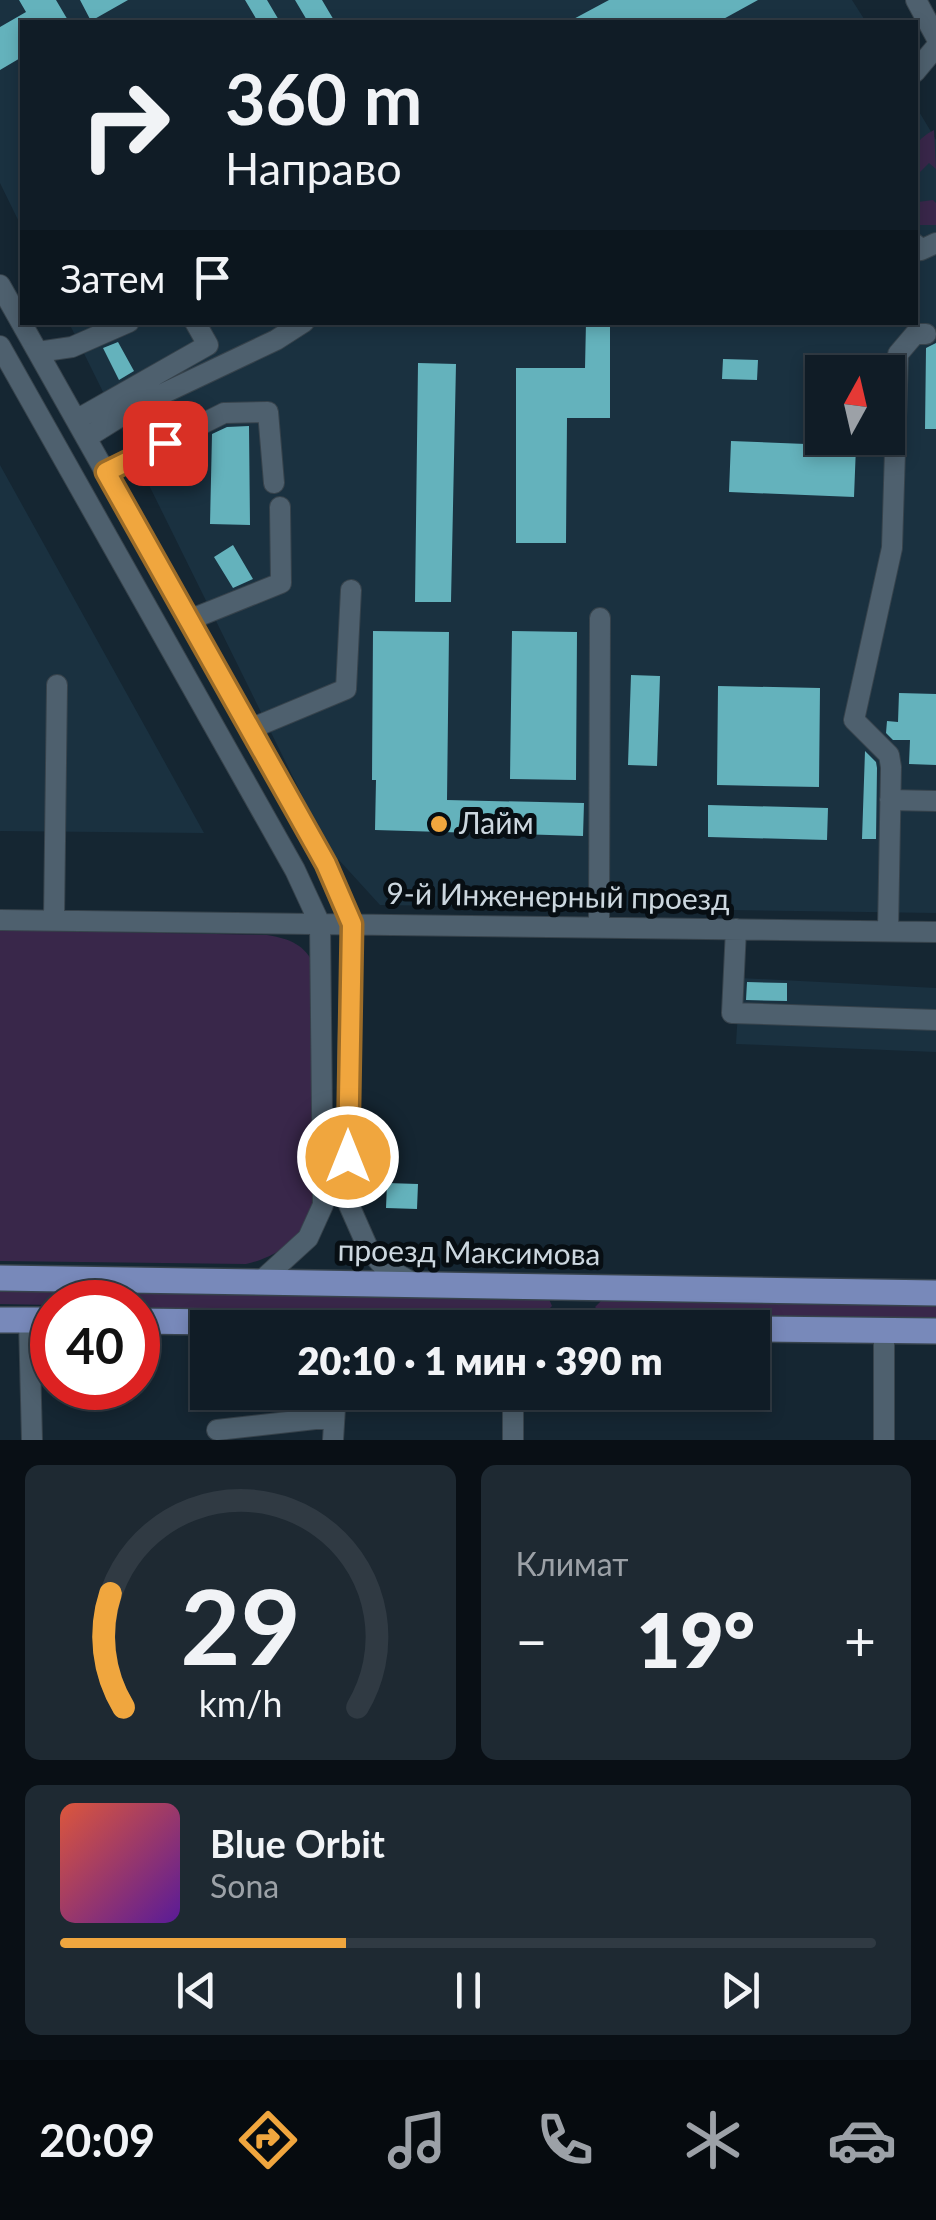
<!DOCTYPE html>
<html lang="ru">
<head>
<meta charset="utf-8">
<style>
  :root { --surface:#101c26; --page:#1e2932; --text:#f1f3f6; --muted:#9ca1a7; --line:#303a43; --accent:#f0a63e }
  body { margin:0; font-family:Lato,sans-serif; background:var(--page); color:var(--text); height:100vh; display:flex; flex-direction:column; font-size:38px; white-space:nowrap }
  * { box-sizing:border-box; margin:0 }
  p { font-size:32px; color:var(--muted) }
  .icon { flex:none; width:55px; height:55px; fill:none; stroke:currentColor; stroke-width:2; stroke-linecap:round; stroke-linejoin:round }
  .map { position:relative; height:1440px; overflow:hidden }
  .sheet { display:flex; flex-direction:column; gap:25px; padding:25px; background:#090f15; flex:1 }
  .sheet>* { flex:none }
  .banner { position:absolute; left:20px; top:20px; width:898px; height:305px; border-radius:0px; box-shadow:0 5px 15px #0003,0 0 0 2px var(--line); background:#101c26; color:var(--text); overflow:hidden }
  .needle { width:65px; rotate:8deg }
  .tools { position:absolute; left:805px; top:355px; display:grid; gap:20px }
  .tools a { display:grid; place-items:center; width:100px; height:100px; border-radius:0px; background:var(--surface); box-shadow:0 5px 15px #0003,0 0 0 2px var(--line); font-size:50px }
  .speed { position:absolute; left:30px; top:1280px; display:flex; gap:20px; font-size:50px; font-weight:700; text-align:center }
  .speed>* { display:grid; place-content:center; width:130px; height:130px; border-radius:50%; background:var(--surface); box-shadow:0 5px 15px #0003,0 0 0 2px var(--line); line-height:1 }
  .speed .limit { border:15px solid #d22; background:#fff; color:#111 }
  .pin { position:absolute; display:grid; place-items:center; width:85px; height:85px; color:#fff; margin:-42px; border-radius:20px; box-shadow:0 5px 15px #0006 }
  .me { position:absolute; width:110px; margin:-55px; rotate:0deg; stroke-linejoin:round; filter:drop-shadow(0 0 8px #0008) }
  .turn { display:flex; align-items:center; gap:35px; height:210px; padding:0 40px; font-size:45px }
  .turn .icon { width:130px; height:130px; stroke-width:2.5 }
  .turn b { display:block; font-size:70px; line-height:85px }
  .then { display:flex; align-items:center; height:95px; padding:0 40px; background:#0003; gap:20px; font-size:38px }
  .big { font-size:75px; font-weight:800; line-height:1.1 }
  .sheet .widget { flex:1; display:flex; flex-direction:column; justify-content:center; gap:15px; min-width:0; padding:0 35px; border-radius:15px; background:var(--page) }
  .sheet .dial { align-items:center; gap:0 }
  .dial svg { height:260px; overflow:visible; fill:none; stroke:var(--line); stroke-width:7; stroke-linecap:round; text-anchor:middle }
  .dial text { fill:var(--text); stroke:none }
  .song { display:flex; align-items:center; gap:30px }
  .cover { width:120px; height:120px; border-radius:15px; background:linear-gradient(135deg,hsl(10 70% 55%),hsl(270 70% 35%)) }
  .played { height:10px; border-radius:5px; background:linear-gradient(90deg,var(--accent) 35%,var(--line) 35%) }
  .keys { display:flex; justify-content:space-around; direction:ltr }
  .heat { display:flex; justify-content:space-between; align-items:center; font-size:55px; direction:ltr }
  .sheet .tiles { flex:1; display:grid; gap:25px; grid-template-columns:1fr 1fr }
  .widget:last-child { grid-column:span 2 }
  .trip { position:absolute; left:190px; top:1310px; width:580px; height:100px; border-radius:0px; background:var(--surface); box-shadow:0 5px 15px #0003,0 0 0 2px var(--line); font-weight:800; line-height:100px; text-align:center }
  .tabs { display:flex; height:160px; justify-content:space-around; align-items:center; background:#060b0f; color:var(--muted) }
  .tabs .icon { width:70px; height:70px }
  .tabs .selected { color:var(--accent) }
  .tabs b { font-size:45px; color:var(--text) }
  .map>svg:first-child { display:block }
  .built { fill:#1a3140; fill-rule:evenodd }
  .green { fill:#39274a }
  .building { fill:#64b2bc }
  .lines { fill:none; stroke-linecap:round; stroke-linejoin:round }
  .minor-casing { stroke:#37434c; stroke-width:22 }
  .major-casing { stroke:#37434c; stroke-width:28 }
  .minor { stroke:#4e606e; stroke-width:20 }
  .major { stroke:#7889ba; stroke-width:25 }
  .route-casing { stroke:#9c6c28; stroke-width:25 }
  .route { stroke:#f0a63e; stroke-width:18 }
  .poi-dot { fill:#f0a63e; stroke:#070e13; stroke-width:4 }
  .labels { text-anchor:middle; stroke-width:10; stroke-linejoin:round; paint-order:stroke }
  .poi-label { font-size:30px; fill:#ccd7df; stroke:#070e13; text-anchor:start }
  .street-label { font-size:30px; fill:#ccd7df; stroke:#070e13 }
</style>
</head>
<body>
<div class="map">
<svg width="936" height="1440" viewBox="0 0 936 1440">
  <rect width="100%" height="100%" fill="#152632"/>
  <!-- built -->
  <path class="built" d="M0 0H852L866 22H22V228L0 183Z
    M915 105 936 140V913L380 905 328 848 69 323 915 322ZM822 372H888V438H822Z
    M0 465 204 833 0 831Z
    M740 978 936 988V1052L736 1044Z"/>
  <!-- green -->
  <path class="green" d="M934 130 936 169 929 163 918 174 915 185C915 156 906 145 934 130Z
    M915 197 918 202 933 200 936 203V225H915Z
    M0 930 267 935C290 939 305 944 315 967L313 1199C311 1235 278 1257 246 1264L0 1261Z
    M0 1290 67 1291 76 1298 74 1302H52V1305L0 1304Z
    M124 1292 549 1299 552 1306 544 1314 138 1308V1302H121Z
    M602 1300 936 1305V1319L602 1314 595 1307Z"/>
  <!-- building -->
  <path class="building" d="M19 0H56L69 22H22V57L0 70V27L26 12Z
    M80 0H128L91 21Z
    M245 0H267L280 22H258Z
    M295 0H322L335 22H308Z
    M609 0H758L718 22H568Z
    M586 322H610V418H567L566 543H516V368H585Z
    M118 342 134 371 119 380 103 348Z
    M936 343V429H925L926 348Z
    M723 359 758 360 757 380 722 379Z
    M418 363 456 364 451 602H415Z
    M249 426 250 525 210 524 212 434 227 427Z
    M731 441 856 446 854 497 729 492Z
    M233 545 253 579 233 588 214 557Z
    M373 631 449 632 447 800 584 803 583 836 375 830 376 780H372Z
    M512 631 577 632 576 780 510 779Z
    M631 675 660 676 657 766 628 765Z
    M718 686 820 688 819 787 717 785Z
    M899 693 936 694V765L909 764 910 740H893L886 733 887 721 898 722Z
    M865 751 876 762 877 768 876 839H862Z
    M708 805 828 808 827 840 708 837Z
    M747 982 787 983V1001L746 1000Z
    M387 1183 418 1184 417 1209 386 1208Z"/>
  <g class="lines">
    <!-- minor casing -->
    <g class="minor-casing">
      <path id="minor" d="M916 0 936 37
        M915 72 936 47
        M915 244 921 250 936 243
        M0 285 326 864 352 925 348 1060 349 1205 368 1248 383 1266 415 1284
        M0 346 295 870 320 924 323 1205 308 1238 262 1280
        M38 352 72 347 129 322
        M76 420 208 345 195 322
        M86 438 139 405 276 340 304 322
        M106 472 224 413 268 412 274 483
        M189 620 281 583 280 507
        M250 729 346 689 351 590
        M890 800 936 801
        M0 920 936 932
        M54 920 57 685
        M599 926 600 618
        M736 929 732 1013 936 1020
        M888 931 891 767 889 755 854 720 892 548 898 354 915 334H926
        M29 1320 32 1440
        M884 1330V1440
        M513 1392V1440
        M217 1430 333 1417
        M333 1440 336 1392"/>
    </g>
    <!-- major casing -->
    <g class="major-casing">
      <path id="major" d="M0 1278 936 1293
        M0 1320H52
        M138 1321 666 1328
        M752 1329 936 1331"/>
    </g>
    <!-- minor -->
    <use href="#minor" class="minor"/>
    <!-- major -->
    <use href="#major" class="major"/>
  </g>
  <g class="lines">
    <!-- route casing -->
    <g class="route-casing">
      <path id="route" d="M165 443 106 472 326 864 352 924 348 1157"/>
    </g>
    <!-- route -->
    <use href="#route" class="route"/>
  </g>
  <!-- markers -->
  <circle class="poi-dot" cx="439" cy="824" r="10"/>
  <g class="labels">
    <!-- poi labels -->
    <g class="poi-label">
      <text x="459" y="834">Лайм</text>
    </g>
    <!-- street labels -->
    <g class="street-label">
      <text transform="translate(558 897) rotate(1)" y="10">9-й Инженерный проезд</text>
      <text transform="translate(469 1253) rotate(1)" y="10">проезд Максимова</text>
    </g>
  </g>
</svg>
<div class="tools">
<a><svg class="needle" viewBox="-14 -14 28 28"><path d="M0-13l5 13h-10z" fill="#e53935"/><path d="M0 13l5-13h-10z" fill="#9ca1a7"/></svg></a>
</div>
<div class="speed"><div class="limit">40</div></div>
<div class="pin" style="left:165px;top:443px;background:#d93025"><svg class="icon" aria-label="arrive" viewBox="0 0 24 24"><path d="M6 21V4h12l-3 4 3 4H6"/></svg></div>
<svg class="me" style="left:348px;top:1157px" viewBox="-20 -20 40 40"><circle r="17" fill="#f0a63e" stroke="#fff" stroke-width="3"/><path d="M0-11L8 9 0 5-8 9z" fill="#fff"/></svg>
<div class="trip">20:10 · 1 мин · 390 m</div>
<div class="banner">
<div class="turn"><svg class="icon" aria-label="right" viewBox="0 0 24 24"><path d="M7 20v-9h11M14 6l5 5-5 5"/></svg><div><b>360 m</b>Направо</div></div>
<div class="then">Затем<svg class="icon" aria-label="arrive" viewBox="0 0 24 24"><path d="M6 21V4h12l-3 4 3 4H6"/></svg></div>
</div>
</div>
<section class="sheet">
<div class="tiles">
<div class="widget dial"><svg viewBox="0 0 100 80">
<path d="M14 69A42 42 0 1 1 86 69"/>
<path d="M14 69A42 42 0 0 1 10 34" stroke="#f0a63e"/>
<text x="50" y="56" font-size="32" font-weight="700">29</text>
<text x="50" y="72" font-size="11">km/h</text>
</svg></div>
<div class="widget"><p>Климат</p>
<div class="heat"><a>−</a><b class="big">19°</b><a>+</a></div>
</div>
<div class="widget">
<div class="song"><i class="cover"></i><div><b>Blue Orbit</b><p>Sona</p></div></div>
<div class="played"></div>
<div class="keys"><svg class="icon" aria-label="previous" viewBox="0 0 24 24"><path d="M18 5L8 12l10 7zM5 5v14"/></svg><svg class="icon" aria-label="pause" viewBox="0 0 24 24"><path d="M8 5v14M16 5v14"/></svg><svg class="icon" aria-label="next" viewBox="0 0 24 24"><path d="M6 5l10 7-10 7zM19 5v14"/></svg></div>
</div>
</div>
</section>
<nav class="tabs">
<b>20:09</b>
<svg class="icon selected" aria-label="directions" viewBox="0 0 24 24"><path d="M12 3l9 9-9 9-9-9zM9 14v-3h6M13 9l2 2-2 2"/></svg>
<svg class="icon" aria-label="music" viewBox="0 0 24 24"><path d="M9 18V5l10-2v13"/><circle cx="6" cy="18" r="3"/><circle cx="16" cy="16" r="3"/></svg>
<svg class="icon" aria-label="phone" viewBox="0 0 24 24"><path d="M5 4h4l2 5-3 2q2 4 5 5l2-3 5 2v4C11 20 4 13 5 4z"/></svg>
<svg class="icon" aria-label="climate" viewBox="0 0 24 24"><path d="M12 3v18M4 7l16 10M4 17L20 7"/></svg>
<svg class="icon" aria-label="car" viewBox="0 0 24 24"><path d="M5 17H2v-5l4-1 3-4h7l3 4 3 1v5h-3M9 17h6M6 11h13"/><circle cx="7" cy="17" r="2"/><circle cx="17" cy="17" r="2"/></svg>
</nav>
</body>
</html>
